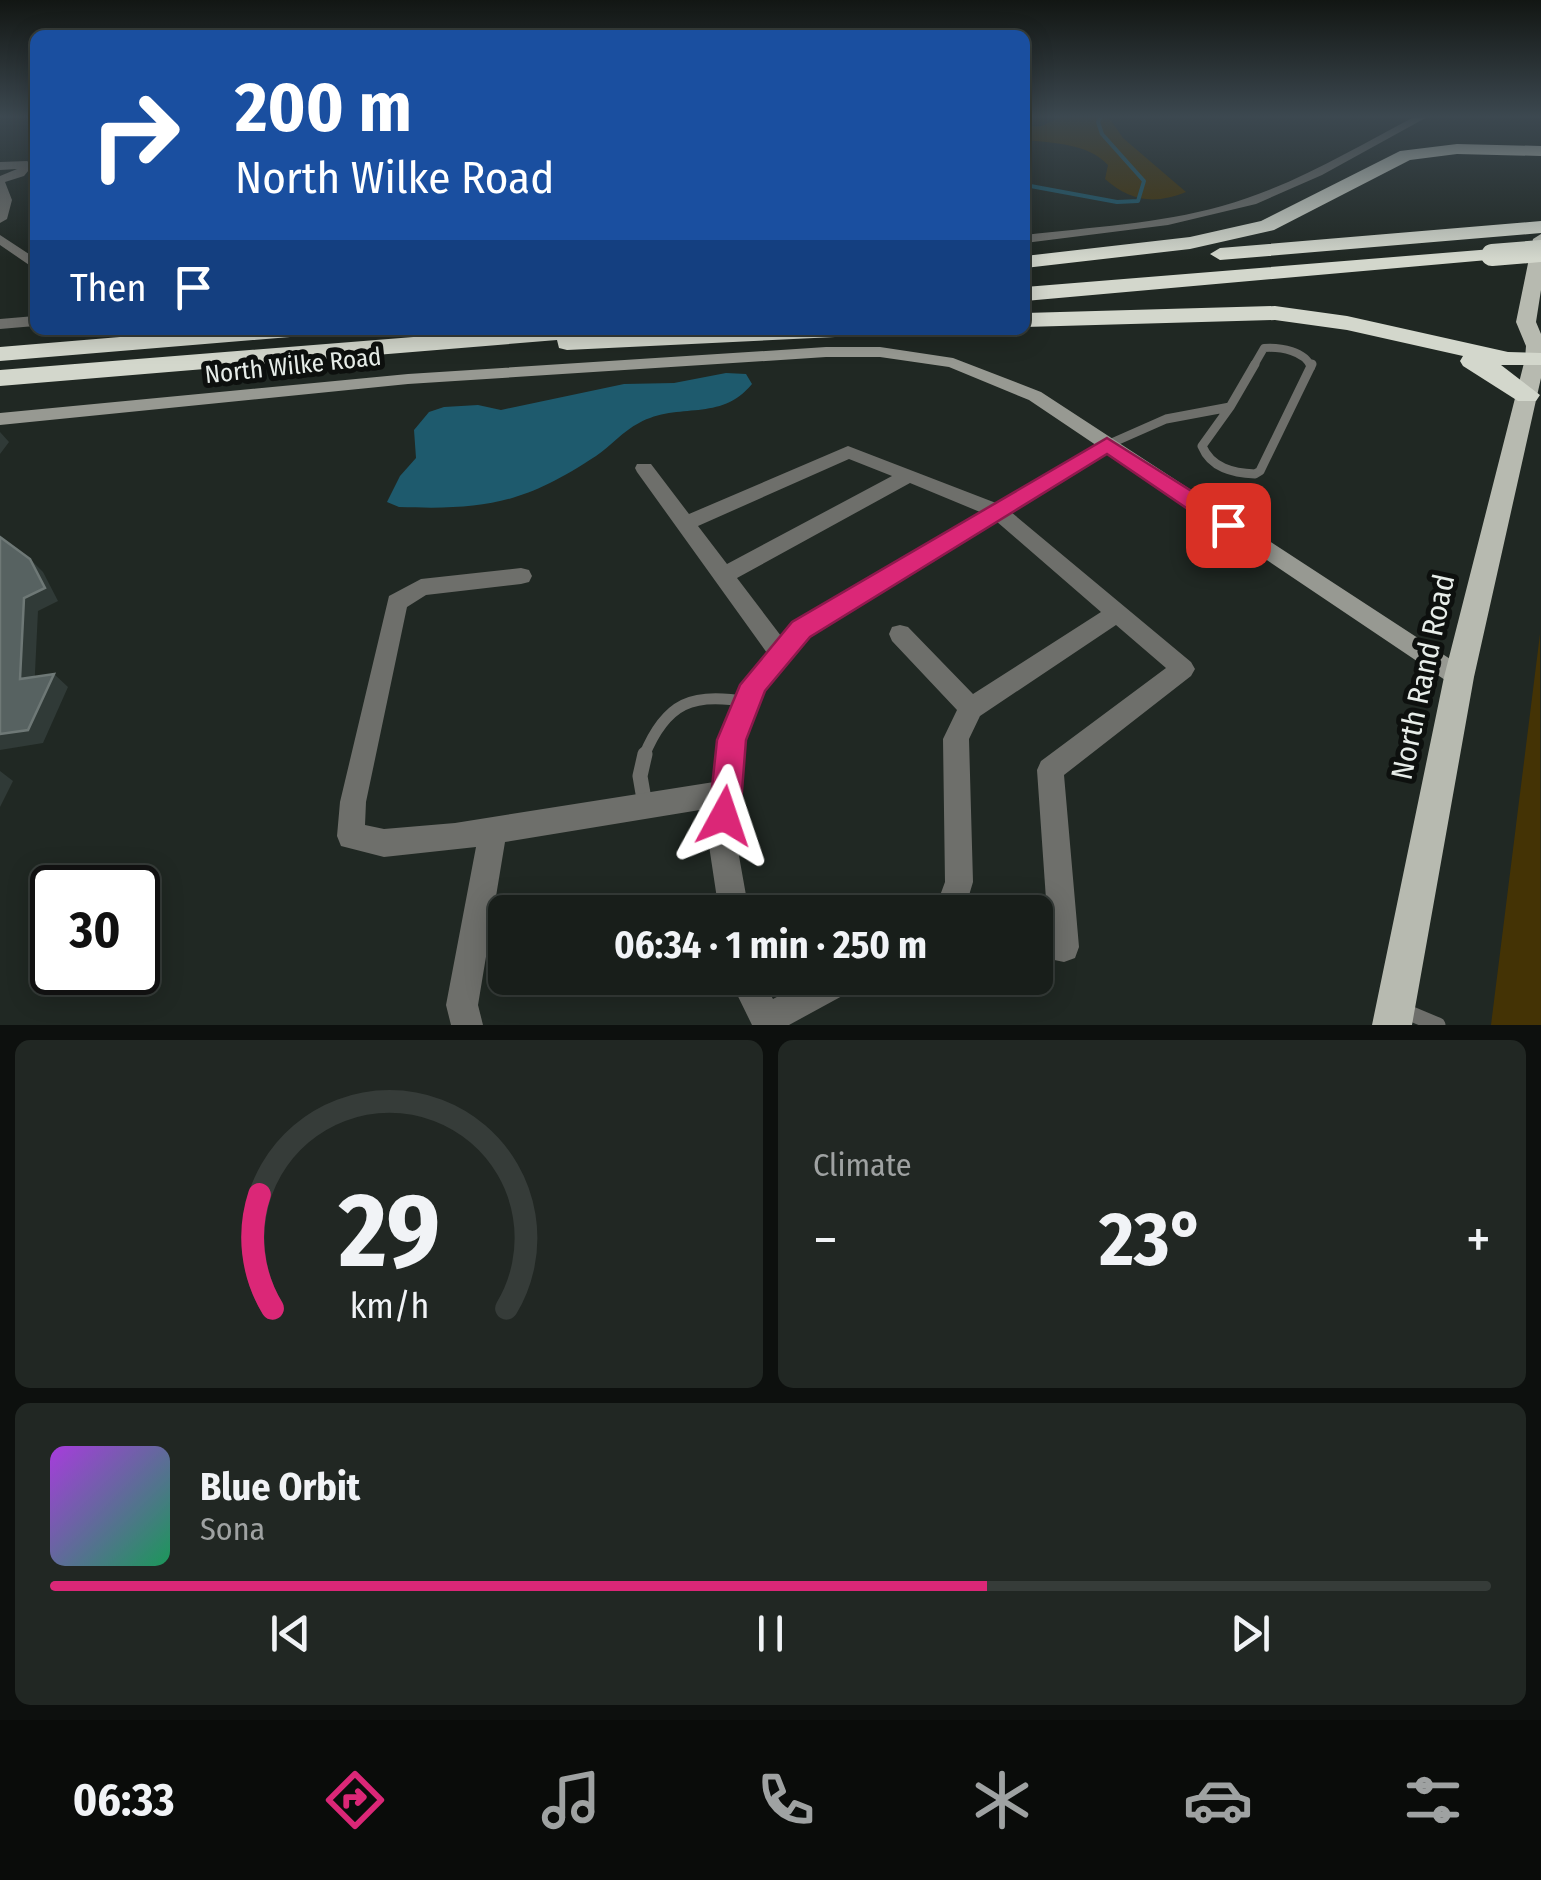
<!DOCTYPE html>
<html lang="en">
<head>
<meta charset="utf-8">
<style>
  :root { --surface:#181e1a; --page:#212723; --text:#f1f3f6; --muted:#9fa2a2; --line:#363c39; --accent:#db2777 }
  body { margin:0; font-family:"Fira Sans Condensed",sans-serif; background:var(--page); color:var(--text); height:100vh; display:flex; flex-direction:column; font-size:38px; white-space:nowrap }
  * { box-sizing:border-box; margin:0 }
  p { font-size:32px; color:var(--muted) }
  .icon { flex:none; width:55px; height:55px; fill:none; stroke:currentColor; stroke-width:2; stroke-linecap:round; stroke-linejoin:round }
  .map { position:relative; height:1025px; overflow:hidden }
  .drawer { display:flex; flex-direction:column; gap:15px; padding:15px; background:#0d100e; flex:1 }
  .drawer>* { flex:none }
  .hud { position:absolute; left:30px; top:30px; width:1000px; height:305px; border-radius:15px; box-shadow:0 5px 25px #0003,0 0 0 2px var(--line); background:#1a4fa0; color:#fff; overflow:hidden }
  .speed { position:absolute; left:30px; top:865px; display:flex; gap:20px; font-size:50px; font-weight:700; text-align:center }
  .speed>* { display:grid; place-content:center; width:130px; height:130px; border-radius:50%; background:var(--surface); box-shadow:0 5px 25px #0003,0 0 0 2px var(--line); line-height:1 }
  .speed .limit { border:5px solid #111; border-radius:15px; background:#fff; color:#111 }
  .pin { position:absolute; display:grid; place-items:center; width:85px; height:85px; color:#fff; margin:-42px; border-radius:20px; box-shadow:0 5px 15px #0006 }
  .me { position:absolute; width:110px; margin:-55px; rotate:5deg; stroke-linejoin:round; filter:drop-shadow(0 0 8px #0008) }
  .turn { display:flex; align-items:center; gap:35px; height:210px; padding:0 40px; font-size:45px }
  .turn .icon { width:130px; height:130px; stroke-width:2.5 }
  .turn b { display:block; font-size:70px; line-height:85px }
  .then { display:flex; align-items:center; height:95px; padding:0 40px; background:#0003; gap:20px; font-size:38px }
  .big { font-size:75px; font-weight:700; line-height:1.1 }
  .drawer .tile { flex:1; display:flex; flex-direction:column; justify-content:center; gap:15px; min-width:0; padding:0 35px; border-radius:15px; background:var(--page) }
  .drawer .dial { align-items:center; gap:0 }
  .dial svg { height:260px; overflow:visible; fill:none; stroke:var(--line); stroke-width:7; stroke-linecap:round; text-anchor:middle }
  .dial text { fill:var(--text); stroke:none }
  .song { display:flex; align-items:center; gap:30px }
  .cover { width:120px; height:120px; border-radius:15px; background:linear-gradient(135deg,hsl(280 70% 55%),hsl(150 70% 35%)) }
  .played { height:10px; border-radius:5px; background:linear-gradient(90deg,var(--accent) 65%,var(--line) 65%) }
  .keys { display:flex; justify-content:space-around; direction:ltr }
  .heat { display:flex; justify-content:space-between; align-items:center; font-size:55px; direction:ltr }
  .drawer .tiles { flex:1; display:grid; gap:15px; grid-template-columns:1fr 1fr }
  .tile:last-child { grid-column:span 2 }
  .trip { position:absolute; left:488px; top:895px; width:565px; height:100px; border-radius:15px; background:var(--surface); box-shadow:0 5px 25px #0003,0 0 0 2px var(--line); font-weight:700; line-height:100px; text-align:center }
  .dock { display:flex; height:160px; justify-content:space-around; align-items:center; background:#0a0c0a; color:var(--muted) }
  .dock .icon { width:70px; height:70px }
  .dock .on { color:var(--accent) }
  .dock b { font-size:45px; color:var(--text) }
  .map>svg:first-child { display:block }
  .green { fill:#443305 }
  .water { fill:#1e5a6d }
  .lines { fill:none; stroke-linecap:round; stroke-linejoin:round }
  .stream { stroke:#1e5a6d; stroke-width:4 }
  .lane-far3 { stroke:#6e6f6b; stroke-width:8 }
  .lane-far2 { stroke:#6e6f6b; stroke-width:9 }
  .lane-far1 { stroke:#6e6f6b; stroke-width:11 }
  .lane { stroke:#6e6f6b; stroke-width:15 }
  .street { fill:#6e6f6b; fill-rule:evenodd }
  .secondary { fill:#979992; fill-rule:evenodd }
  .primary { fill:#b7bab0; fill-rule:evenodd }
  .highway { fill:#d3d7cc; fill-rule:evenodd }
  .highway-bridge { stroke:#d3d7cc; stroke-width:22 }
  .shaded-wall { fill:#303a37 }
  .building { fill:#576261; stroke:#6e7876; stroke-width:2.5 }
  .route { fill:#db2777; stroke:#8e194d; stroke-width:2.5 }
  .labels { text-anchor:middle; stroke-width:10; stroke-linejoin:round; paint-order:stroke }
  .street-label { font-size:25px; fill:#e7ede9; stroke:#0d100e }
  .near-street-label { font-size:30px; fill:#e7ede9; stroke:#0d100e }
</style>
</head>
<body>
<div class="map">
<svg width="1541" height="1025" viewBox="0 0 1541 1025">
  <rect width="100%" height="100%" fill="#202823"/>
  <!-- green -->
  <path class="green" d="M1062 116H1108L1123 138 1186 192C1154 205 1130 201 1105 179L1108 165C1088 143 1052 143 1025 140V127L1042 126Z
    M1540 634 1541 1025H1491Z"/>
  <!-- water -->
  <path class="water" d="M726 373 746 374 752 384C720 423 679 401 639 423 623 431 611 446 596 456 523 504 485 510 399 507L387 502 400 476 416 458 414 430 429 412 444 407 478 405 501 410 624 384 674 383Z"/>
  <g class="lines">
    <!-- stream -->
    <path class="stream" d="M1025 185 1117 202 1138 201 1144 181 1102 134 1098 122 1101 116"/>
    <!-- lane-far3 -->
    <path class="lane-far3" d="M1253 367 1264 348C1281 347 1305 351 1311 367"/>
    <!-- lane-far2 -->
    <path class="lane-far2" d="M1230 407 1202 446C1211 468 1233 473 1255 474L1260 471 1312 364
      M1230 407 1255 364
      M1107 445 1166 419 1230 407"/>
    <!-- lane-far1 -->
    <path class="lane-far1" d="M644 756C666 702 693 692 747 702"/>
    <!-- lane -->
    <path class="lane" d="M645 754 640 776 645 805
      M1402 1010 1438 1025"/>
    <!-- street -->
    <path class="street" d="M1416 116H1429L1322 175 1256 204 1168 225 1025 243V235C1091 227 1158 224 1222 206 1291 187 1353 149 1416 116Z
      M27 161 33 165 24 176 5 182 12 200 7 219 0 223V176L17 169 0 170V162Z
      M0 235 35 258V269L0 245Z
      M35 316V326L0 329V319Z
      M1107 439 1114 441 1116 445 1114 449 1011 512 1191 662 1195 669 1191 676 1064 775 1079 947 1075 958 1064 962 1035 956V926L1048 928 1037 770 1041 761 1166 668 1116 625 980 716 969 739 973 882 964 912H934L945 882 943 739 957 710 892 641 889 634 892 627 900 625 908 627 973 694 1101 612 996 521 809 635 764 691 745 739 736 839 749 912H719L708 839 712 808 505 842 478 1005 483 1025H451L446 1005 476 847 384 857 341 846 337 836 340 802 389 596 421 579 521 568 529 570 532 576 529 582 521 584 426 595 407 607 366 802 365 825 384 829 455 823 714 782C720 732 734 691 767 653L637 472 635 468 637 464H651L689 514 848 446 996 503ZM849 459 892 476 727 564 698 526ZM910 483 980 512 793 623 781 636 737 578Z
      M729 978H761L773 999 813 978H860L855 989 789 1025H752Z"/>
    <!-- secondary -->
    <path class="secondary" d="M826 347H880L953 358 1041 392 1467 670 1471 677 1467 684 1459 687 1451 684 1029 400 949 367 880 357H826L408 384 0 425V413L408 374Z"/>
    <!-- primary -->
    <path class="primary" d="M1541 234V290L1536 322 1541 334V378L1474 677 1412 1025H1372L1444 677 1525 359 1526 346 1516 322 1533 239Z"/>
    <!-- highway -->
    <path class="highway" d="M1457 144 1541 146V156L1457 154 1410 160 1274 230 1190 249 1025 268V256L1190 237 1261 221 1400 151Z
      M1541 221V233L1220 260 1210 254 1220 248Z
      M1492 249 1502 255 1499 259 1025 301V287Z
      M1275 306 1347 316 1508 352 1541 353V365H1501L1540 395 1536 401H1518L1463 366 1460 361 1463 356 1347 330 1275 320 1025 327V313Z
      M204 330H302L290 337 0 361V347Z
      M501 330H600L597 334 847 330 835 337 567 350 559 348 557 340 0 386V370Z"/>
    <!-- highway-bridge -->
    <path class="highway-bridge" d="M1492 255 1541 251"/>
  </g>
  <!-- shaded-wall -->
  <path class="shaded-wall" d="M0 432 9 442 0 454Z
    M30 559 43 572 58 601 38 611 34 693 20 679 24 598Z
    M54 674 68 687 43 743 0 750V734Z
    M0 771 13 781 0 807Z"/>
  <!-- building -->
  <path class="building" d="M0 537 30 559 45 588 24 598 20 679 54 674 28 730 0 734Z"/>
  <!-- sky -->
  <linearGradient id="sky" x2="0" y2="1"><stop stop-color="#121613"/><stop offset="0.45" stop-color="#3c4850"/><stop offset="1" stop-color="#3c4850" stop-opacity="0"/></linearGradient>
  <rect width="1541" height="259" fill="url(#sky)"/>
  <!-- route -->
  <path class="route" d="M1107 438 1236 519 1240 525 1236 531H1220L1107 454 810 637 765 691 746 740 740 816 735 827 724 831 713 827 709 816 717 740 740 685 792 622Z"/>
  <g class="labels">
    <!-- street labels -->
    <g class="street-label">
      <text transform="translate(293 365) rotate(-6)" y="9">North Wilke Road</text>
    </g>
    <!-- near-street labels -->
    <g class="near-street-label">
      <text transform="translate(1423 677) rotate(-78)" y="10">North Rand Road</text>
    </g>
  </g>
</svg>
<div class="speed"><div class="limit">30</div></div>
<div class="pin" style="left:1228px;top:525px;background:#d93025"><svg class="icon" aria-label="arrive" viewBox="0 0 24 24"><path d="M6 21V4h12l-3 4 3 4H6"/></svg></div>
<svg class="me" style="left:724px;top:816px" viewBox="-20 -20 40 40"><path d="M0-17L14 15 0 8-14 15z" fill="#db2777" stroke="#fff" stroke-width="4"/></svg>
<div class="trip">06:34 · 1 min · 250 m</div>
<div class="hud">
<div class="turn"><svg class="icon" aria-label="right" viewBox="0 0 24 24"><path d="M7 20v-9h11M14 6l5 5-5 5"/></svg><div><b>200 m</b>North Wilke Road</div></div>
<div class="then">Then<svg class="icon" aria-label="arrive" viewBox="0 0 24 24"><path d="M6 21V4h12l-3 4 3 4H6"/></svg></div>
</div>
</div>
<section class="drawer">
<div class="tiles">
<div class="tile dial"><svg viewBox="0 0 100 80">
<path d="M14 69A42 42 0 1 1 86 69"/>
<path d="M14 69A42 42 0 0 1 10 34" stroke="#db2777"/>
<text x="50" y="56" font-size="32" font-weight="700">29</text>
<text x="50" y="72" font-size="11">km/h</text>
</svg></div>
<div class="tile"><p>Climate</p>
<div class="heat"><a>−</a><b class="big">23°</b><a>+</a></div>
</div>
<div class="tile">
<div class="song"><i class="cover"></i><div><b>Blue Orbit</b><p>Sona</p></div></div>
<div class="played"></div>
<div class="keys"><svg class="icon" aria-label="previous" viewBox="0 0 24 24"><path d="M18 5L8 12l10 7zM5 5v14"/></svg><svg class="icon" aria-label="pause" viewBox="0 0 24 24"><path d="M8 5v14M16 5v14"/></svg><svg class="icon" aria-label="next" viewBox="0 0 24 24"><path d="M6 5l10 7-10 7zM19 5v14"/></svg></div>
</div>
</div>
</section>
<nav class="dock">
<b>06:33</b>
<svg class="icon on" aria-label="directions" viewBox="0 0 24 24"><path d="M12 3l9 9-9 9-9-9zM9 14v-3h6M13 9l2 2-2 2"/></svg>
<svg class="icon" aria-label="music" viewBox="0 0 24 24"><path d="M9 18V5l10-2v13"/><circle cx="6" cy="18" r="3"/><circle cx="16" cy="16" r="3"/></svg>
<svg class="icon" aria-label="phone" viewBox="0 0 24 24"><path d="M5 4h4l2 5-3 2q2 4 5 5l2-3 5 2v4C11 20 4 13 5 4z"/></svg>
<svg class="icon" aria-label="climate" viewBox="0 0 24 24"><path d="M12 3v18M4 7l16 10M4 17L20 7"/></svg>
<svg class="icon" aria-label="car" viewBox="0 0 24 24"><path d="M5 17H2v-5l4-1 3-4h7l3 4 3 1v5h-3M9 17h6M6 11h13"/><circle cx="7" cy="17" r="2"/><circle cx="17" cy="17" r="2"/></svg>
<svg class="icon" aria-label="filters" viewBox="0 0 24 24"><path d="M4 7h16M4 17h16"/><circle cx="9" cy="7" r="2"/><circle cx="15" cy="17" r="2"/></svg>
</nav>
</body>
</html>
